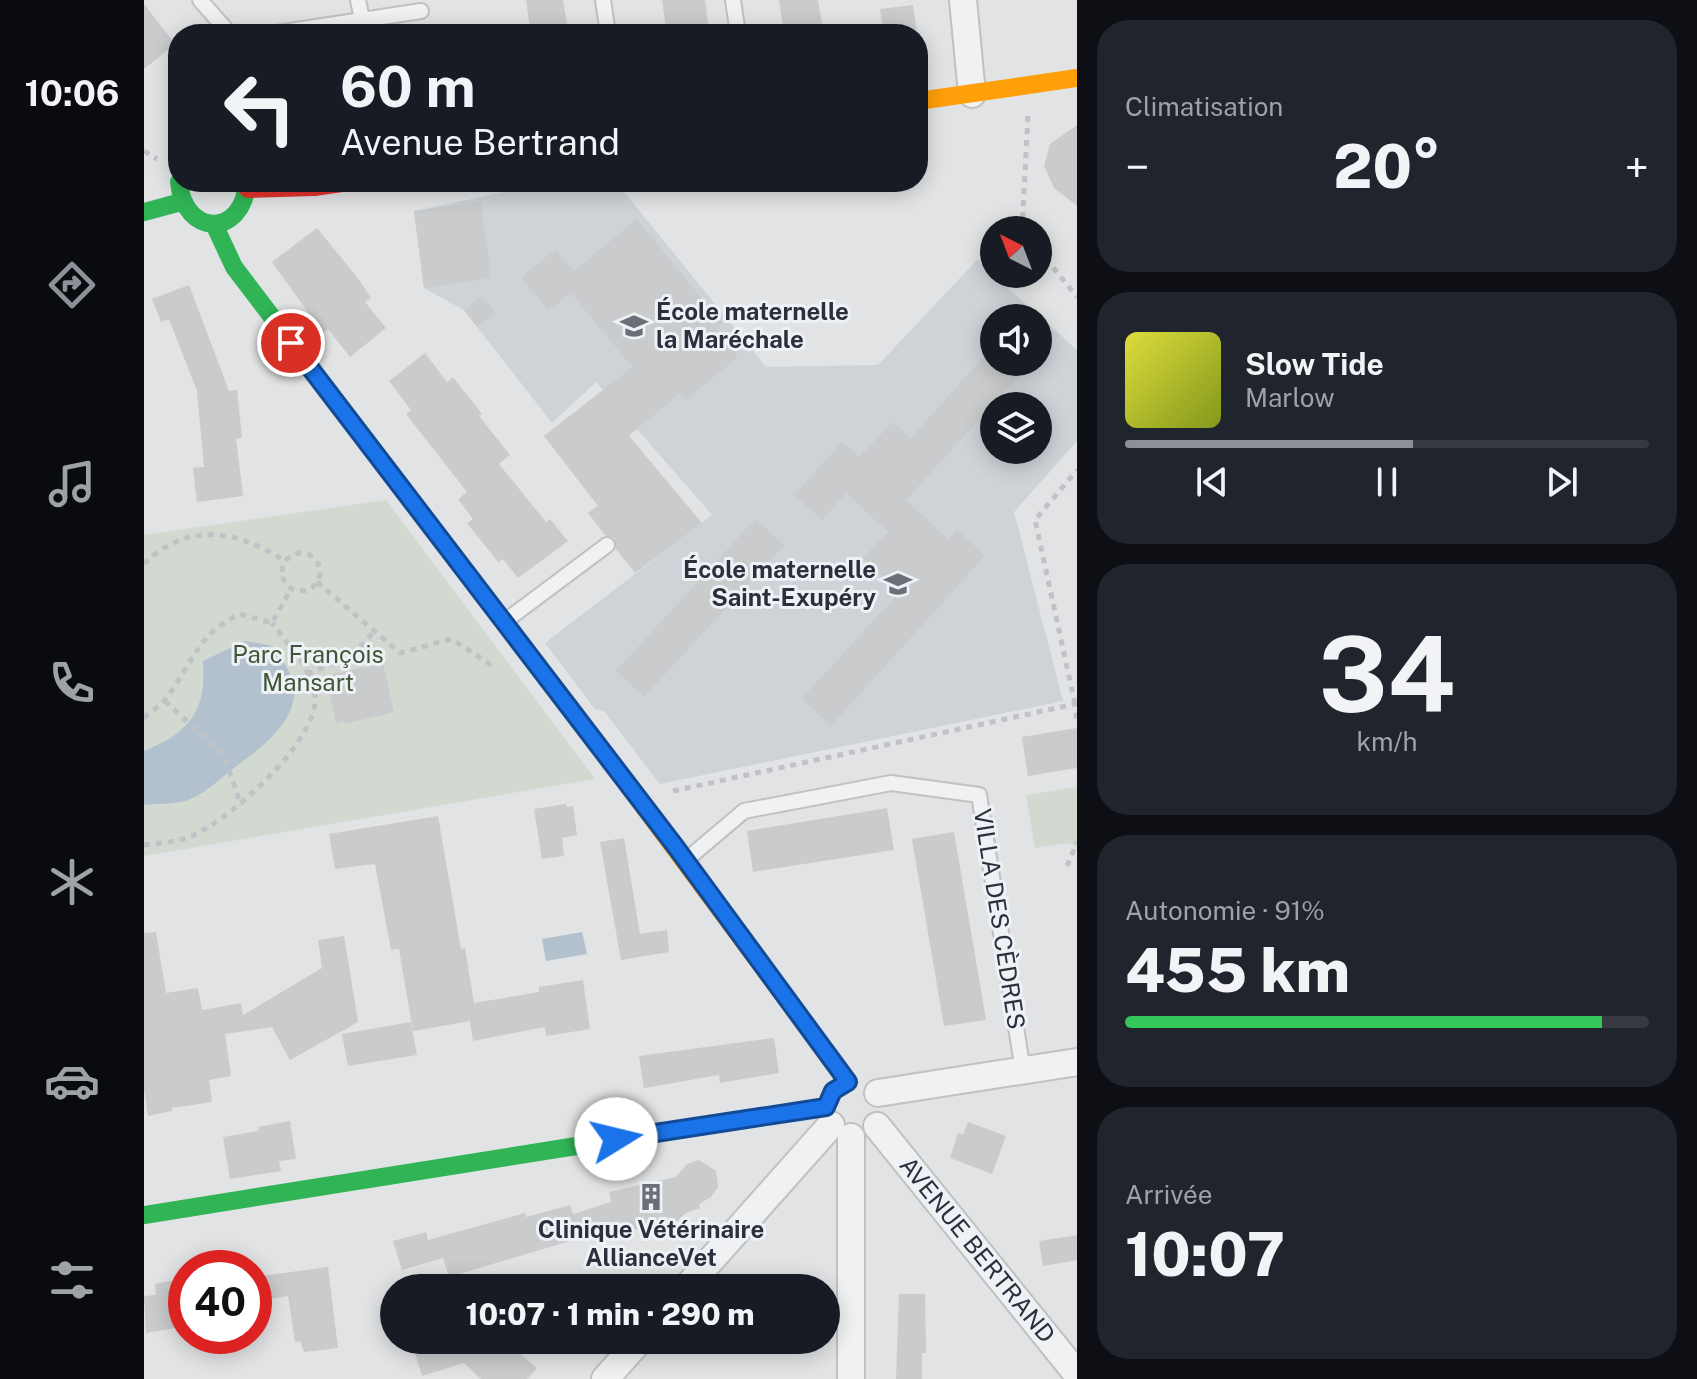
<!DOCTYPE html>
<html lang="fr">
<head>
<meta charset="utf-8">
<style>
  :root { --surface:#171b24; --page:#20242c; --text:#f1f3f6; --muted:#9ea1a6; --line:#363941; --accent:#8c9099 }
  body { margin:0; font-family:"Public Sans",sans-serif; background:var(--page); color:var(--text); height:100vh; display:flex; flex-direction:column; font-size:30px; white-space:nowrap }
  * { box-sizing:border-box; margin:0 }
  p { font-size:26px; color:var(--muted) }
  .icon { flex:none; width:44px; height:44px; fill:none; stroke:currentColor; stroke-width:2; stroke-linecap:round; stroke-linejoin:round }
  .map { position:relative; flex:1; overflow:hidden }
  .panel { display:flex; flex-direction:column; gap:20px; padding:20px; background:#0d0f14; width:620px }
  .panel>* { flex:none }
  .top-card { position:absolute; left:24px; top:24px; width:760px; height:168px; border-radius:32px; box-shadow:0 4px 20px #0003; background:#171b24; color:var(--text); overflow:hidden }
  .needle { width:52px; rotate:318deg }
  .fabs { position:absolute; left:836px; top:216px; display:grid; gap:16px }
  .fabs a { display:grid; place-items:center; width:72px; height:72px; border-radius:50%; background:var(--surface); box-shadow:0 4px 20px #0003; font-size:40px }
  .speed { position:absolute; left:24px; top:1250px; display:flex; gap:16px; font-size:40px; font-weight:700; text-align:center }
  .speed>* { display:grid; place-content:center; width:104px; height:104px; border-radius:50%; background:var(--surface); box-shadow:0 4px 20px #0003; line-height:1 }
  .speed .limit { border:12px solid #d22; background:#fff; color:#111 }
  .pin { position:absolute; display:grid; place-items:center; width:68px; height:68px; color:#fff; margin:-34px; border:4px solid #fff; border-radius:50%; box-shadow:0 2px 8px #0007 }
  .me { position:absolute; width:88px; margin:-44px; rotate:81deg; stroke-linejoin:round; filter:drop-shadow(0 0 6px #0008) }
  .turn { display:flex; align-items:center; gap:28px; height:168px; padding:0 40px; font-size:36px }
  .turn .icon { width:104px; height:104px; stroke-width:2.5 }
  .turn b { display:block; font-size:56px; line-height:68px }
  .big { font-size:60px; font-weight:800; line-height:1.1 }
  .panel .tile { flex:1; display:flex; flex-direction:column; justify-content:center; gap:12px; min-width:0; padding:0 28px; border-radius:32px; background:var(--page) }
  .panel .dial { align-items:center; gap:0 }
  .dial b { font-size:104px; line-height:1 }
  .song { display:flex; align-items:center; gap:24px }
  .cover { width:96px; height:96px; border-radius:12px; background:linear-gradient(135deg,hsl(60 70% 55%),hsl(70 70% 35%)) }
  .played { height:8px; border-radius:4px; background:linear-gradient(90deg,var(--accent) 55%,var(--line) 55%) }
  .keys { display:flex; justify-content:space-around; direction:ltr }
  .heat { display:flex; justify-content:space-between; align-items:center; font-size:44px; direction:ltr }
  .charge { height:12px; border-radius:6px; background:linear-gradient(90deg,#34c759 91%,var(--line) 0) }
  .trip { position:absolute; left:236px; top:1274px; width:460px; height:80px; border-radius:40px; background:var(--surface); box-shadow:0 4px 20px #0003; font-weight:800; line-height:80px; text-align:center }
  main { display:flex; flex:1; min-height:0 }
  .tab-bar { display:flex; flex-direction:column; width:144px; justify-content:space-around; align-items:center; background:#090b0e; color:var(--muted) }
  .tab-bar .icon { width:56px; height:56px }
  .tab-bar .on { color:var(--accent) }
  .tab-bar b { font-size:36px; color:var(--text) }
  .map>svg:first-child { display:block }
  .built { fill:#cfd3d8; fill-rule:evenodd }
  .green { fill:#d2d9d1 }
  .water { fill:#b2c1cd }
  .building { fill:#c9cbcd }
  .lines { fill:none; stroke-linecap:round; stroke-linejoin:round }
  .lane-casing { stroke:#bfc1c3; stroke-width:18 }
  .street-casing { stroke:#bfc1c3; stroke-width:30 }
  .path { stroke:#c1c2c5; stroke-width:5; stroke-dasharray:6 6; stroke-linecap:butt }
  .lane { stroke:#eff1f2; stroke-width:14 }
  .street { stroke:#eff1f2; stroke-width:26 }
  .fast { stroke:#30b455; stroke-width:18 }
  .slow { stroke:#ff9f0a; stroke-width:18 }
  .jam { stroke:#e5322d; stroke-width:18 }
  .route-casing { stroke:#114b97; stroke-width:20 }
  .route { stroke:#1a73e8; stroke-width:14 }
  .labels { text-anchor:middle; stroke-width:6; stroke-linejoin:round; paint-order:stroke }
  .poi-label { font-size:24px; font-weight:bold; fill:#2a313c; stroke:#eef1f5; text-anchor:start }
  .park-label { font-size:24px; fill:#405638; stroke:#eef1f5 }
  .street-label { font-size:24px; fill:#2a313c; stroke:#eef1f5 }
</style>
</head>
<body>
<main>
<nav class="tab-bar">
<b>10:06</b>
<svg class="icon on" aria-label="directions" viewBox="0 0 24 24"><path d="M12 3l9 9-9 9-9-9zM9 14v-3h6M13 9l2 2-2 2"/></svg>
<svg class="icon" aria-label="music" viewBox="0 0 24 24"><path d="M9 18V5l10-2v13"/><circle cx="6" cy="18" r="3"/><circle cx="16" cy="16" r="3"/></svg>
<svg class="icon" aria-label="phone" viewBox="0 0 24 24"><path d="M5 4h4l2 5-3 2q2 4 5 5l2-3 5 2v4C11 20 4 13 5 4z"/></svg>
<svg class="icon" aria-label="climate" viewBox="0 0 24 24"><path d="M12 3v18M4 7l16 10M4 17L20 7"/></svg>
<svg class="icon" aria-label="car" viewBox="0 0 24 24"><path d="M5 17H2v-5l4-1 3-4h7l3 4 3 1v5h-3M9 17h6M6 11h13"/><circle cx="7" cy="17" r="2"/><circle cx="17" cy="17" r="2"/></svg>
<svg class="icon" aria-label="filters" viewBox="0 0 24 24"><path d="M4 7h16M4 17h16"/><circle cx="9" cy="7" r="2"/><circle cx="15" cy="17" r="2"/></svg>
</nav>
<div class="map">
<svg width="933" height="1379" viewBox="0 0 933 1379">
  <rect width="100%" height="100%" fill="#e1e3e5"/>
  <!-- built -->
  <path class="built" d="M409 182H472L622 367 734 365 833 260 933 350V441L870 512 919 701 516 784 460 711 451 709 401 643 568 515 452 382 408 423 320 310 280 288 270 211ZM850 318H894V362H850ZM850 406H894V450H850Z"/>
  <!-- green -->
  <path class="green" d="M242 500 451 779 0 856V535Z
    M933 787V847L924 843 891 848 882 795Z"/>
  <!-- water -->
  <path class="water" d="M101 641 125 645C179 698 136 734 90 768 76 778 60 795 44 800 31 805 13 803 0 805V751C46 733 63 710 59 661Z
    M438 932 443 954 402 961 398 939Z"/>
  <!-- building -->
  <path class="building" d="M382 0H419L423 24 386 29Z
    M518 0H561L565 32 523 34Z
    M635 0H674L680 34H640Z
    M0 4 31 44 0 69Z
    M769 5 773 34H740L736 9Z
    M933 125V206L910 188 900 166 906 144Z
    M337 202 347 278 280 288 270 211Z
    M493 219 578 323 572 329 594 357 542 400 536 393 485 436 558 523 491 573 472 549 470 538 461 535 444 513 454 506 400 436 488 367 427 293 404 311 377 277 412 249 430 271Z
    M173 228 213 277 227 298 221 302 242 328 206 357 184 329 179 333 128 262Z
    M45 285 85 391 93 390 98 438 92 439 99 496 53 502 49 468 60 467 53 391 25 319 17 322 8 299Z
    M338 296 351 313 333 327 320 310Z
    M850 345V362H888L762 500 804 539 813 529 841 556 687 726 658 698 756 592 719 558 744 532 702 493 678 520 650 495 698 442 715 457 749 422 767 438Z
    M281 353 303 382 309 377 338 414 335 416 366 455 355 464 402 522 406 519 424 541 374 578 359 559 354 562 323 523 329 519 314 499 323 492 262 414 267 410 245 381Z
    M611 519 640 545 500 697 472 671Z
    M239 663 250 712 201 724 200 721 192 723 186 694 193 693 189 674Z
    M933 728V768L884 776 878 737Z
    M422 804 423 807 429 806 433 835 418 838 420 856 398 859 390 809Z
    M743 808 750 850 609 872 603 831Z
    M294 816 317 949 321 948 330 1003 395 992V987L439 980 446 1029 402 1036 401 1027 329 1041 326 1021 269 1031 255 949 247 950 231 864 191 869 185 834Z
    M810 832 842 1020 800 1026 768 839Z
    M480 838 496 934 523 930 525 952 477 960 456 842Z
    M12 932 22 993 54 988 58 1010 97 1003 99 1015 178 968 174 940 200 936 214 1022 146 1060 128 1027 81 1034 87 1076 65 1080 68 1102 28 1108V1111L4 1116 0 1089V933Z
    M267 1022 273 1055 204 1066 198 1034Z
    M630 1038 635 1073 576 1083 575 1075 500 1088 495 1056Z
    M146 1121 152 1159 135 1161 137 1171 86 1179 79 1137 115 1131 114 1127Z
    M824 1122 862 1136 848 1174 806 1158 814 1133 819 1135Z
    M555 1160 572 1171 574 1187 567 1197 555 1204 556 1208 542 1213 532 1222 474 1233 473 1227 305 1277 299 1258 258 1270 249 1241 282 1232 284 1240 381 1213 382 1217 426 1205 429 1214 467 1202 465 1192 532 1177 543 1164Z
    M933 1235V1260L899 1266 895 1241Z
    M184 1267 194 1348 160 1352 156 1341 151 1342 144 1296 110 1302V1277Z
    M42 1278V1326L2 1333 0 1296 12 1295 11 1284Z
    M755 1294H781L782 1353H778V1379H752Z
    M267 1340H360L393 1368 383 1379H337L320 1363 278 1376Z"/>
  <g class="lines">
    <!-- lane casing -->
    <g class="lane-casing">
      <path id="lane" d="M56 0 86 34
        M214 0 218 19
        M459 0 464 34
        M589 0 594 34
        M126 34 277 11
        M360 622 463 545
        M542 860 600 811 747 783 835 795 879 1071"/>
    </g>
    <!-- street casing -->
    <g class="street-casing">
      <path id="street" d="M819 0 828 94
        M734 1093 933 1062
        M733 1126 933 1374
        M707 1137V1379
        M542 1288 687 1125
        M461 1379 496 1340"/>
    </g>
    <!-- path -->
    <path class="path" d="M0 151 13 159
      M878 230 884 115
      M894 249 933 297
      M138 572a19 19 0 1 1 38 0a19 19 0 1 1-38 0Z
      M0 564C45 520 94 531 141 561
      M173 582 256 653 307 639 346 664 352 660
      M163 674C192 663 212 656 230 631
      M21 701 80 756 97 805
      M931 704 891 520 933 470
      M0 718C7 711 18 705 23 697 49 663 53 634 96 614L128 623 147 589
      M529 791 931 704 933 724
      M0 845C15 843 34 842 48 836 86 819 174 742 171 697 169 669 144 645 128 623
      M923 866 933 842"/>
    <!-- lane -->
    <use href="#lane" class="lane"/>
    <!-- street -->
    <use href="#street" class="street"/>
    <!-- fast -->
    <path class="fast" d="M35 182C40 238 100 237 103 182
      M0 212 37 202
      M70 224 90 267 459 752
      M0 1215 464 1141"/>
    <!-- slow -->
    <path class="slow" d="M774 101 933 78
      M459 752 704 1082
      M464 1141 682 1107"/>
    <!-- jam -->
    <path class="jam" d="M104 189 170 187 205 182"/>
  </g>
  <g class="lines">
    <!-- route casing -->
    <g class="route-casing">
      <path id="route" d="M147 343 531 846 704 1082 689 1091 682 1107 472 1139"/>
    </g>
    <!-- route -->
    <use href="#route" class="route"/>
  </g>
  <!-- icons -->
  <defs>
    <g id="school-bare" transform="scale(2.16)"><path d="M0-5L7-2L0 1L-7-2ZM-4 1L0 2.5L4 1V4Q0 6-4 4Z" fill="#6a6f77" stroke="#eef1f5" stroke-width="2.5" paint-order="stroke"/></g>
    <g id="building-bare" transform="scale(2.16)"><path d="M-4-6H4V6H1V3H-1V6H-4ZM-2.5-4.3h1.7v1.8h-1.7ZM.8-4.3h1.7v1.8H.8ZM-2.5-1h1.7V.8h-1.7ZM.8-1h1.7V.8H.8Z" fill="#6a6f77" stroke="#eef1f5" stroke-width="2.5" paint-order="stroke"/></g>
  </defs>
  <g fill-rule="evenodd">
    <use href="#school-bare" x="490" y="326"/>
    <use href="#school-bare" x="754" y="584"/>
    <use href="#building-bare" x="507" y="1197"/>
  </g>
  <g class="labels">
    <!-- poi labels -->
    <g class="poi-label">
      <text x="512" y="320">École maternelle<tspan x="512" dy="28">la Maréchale</tspan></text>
      <text x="732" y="578" text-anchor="end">École maternelle<tspan x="732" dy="28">Saint-Exupéry</tspan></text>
      <text x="507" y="1238" text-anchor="middle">Clinique Vétérinaire<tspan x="507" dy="28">AllianceVet</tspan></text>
    </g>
    <!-- park labels -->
    <g class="park-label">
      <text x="164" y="663">Parc François<tspan x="164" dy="28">Mansart</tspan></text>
    </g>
    <!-- street labels -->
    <g class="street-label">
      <text transform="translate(855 919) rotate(81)" y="8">VILLA DES CÈDRES</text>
      <text transform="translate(833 1250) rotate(51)" y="8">AVENUE BERTRAND</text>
    </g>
  </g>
</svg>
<div class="fabs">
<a><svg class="needle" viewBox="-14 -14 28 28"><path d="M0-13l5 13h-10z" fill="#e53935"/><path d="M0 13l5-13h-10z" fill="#9ea1a6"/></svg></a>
<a><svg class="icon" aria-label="sound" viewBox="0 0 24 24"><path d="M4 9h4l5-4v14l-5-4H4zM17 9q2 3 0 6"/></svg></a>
<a><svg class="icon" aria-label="layers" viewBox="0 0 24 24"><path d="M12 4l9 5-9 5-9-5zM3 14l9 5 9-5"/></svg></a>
</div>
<div class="speed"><div class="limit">40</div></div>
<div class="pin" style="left:147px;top:343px;background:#d93025"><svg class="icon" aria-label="arrive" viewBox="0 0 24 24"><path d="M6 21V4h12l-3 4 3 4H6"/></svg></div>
<svg class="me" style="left:472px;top:1139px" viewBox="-20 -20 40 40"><circle r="19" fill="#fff"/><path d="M0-13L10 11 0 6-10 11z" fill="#1a73e8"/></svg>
<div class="trip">10:07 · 1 min · 290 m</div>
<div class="top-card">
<div class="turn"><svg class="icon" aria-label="left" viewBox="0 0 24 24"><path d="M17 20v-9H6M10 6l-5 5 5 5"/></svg><div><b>60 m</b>Avenue Bertrand</div></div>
</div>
</div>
<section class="panel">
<div class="tile"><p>Climatisation</p>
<div class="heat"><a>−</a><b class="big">20°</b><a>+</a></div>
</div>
<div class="tile">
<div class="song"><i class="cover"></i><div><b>Slow Tide</b><p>Marlow</p></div></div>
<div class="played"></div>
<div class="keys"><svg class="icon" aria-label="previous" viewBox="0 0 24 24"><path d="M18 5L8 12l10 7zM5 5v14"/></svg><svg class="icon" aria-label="pause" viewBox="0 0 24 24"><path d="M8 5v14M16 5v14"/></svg><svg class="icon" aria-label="next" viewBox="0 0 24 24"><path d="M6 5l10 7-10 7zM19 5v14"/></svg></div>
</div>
<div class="tile dial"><b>34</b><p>km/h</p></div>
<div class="tile"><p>Autonomie · 91%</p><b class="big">455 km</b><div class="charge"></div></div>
<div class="tile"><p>Arrivée</p><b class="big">10:07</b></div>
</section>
</main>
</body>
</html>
